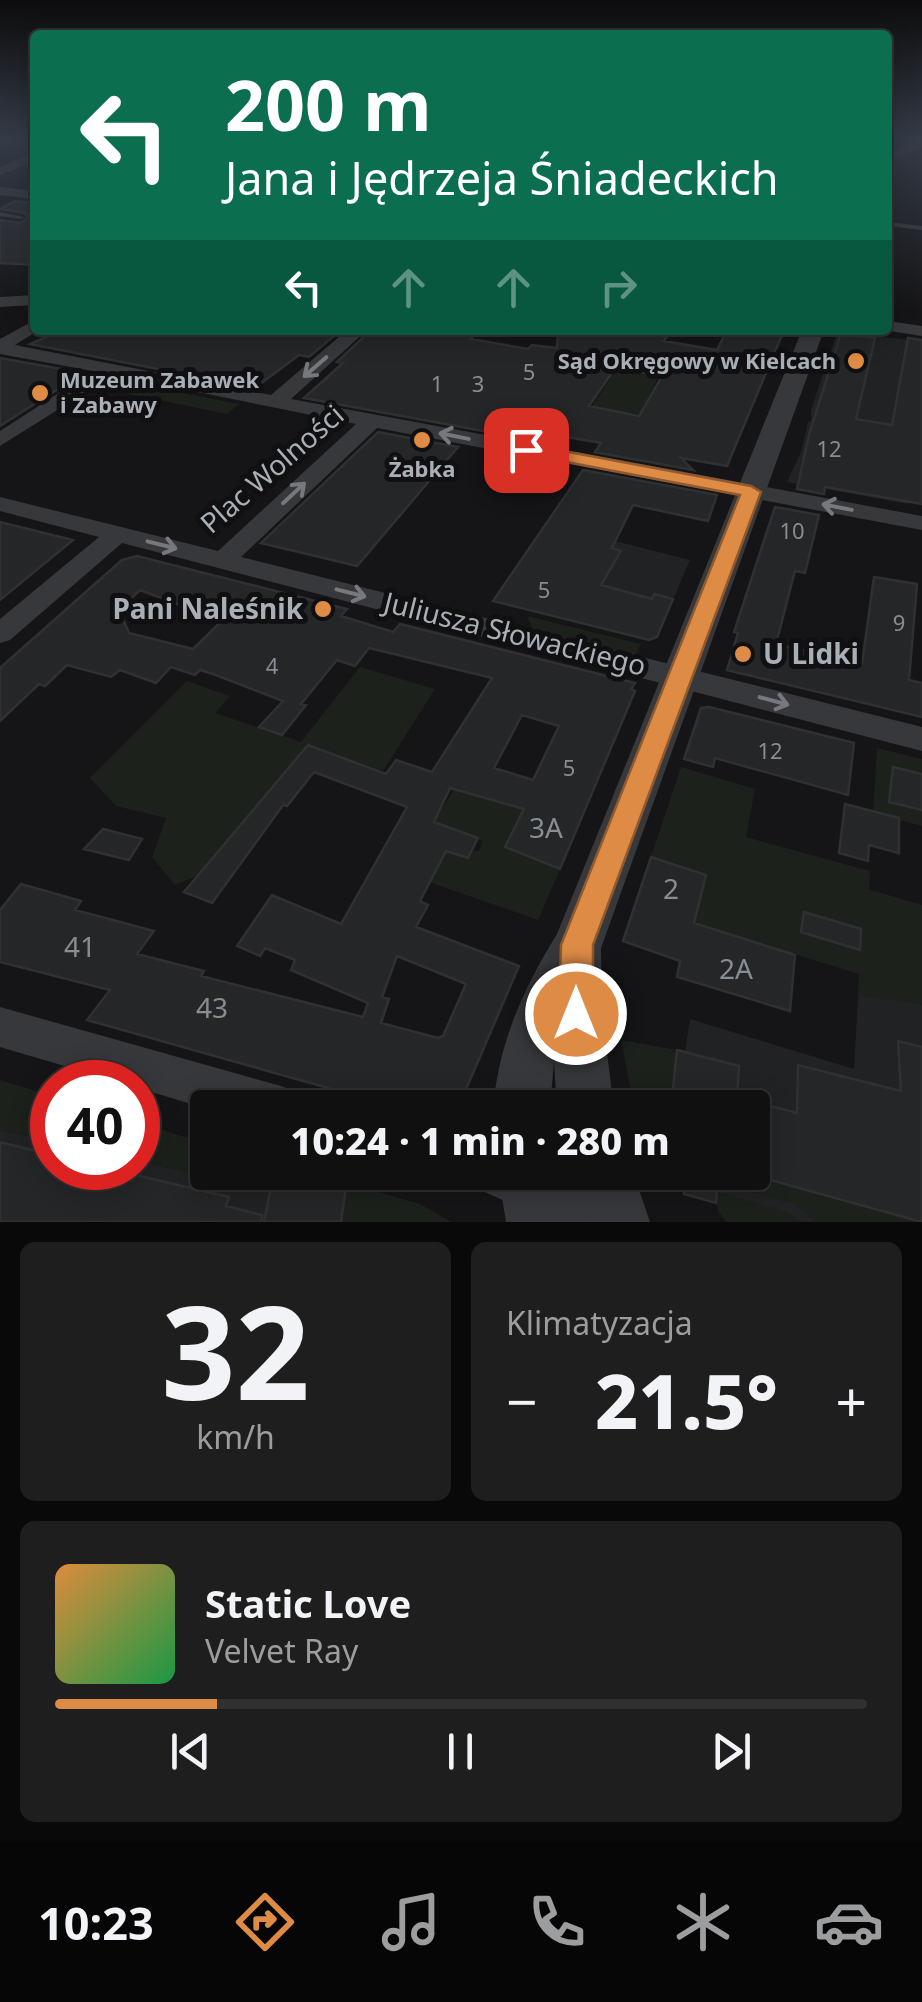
<!DOCTYPE html>
<html lang="pl">
<head>
<meta charset="utf-8">
<style>
  :root { --surface:#101011; --page:#1e1e1f; --text:#f1f3f6; --muted:#9c9d9f; --line:#303031; --accent:#de8b46 }
  body { margin:0; font-family:"Noto Sans",sans-serif; background:var(--page); color:var(--text); height:100vh; display:flex; flex-direction:column; font-size:38px; white-space:nowrap }
  * { box-sizing:border-box; margin:0 }
  p { font-size:32px; color:var(--muted) }
  .icon { flex:none; width:55px; height:55px; fill:none; stroke:currentColor; stroke-width:2; stroke-linecap:round; stroke-linejoin:round }
  .map { position:relative; height:1222px; overflow:hidden }
  .sheet { display:flex; flex-direction:column; gap:20px; padding:20px; background:#090909; flex:1 }
  .sheet>* { flex:none }
  .banner { position:absolute; left:30px; top:30px; width:862px; height:305px; border-radius:10px; box-shadow:0 5px 25px #0003,0 0 0 2px var(--line); background:#0b6e4f; color:#fff; overflow:hidden }
  .speed { position:absolute; left:30px; top:1060px; display:flex; gap:20px; font-size:50px; font-weight:700; text-align:center }
  .speed>* { display:grid; place-content:center; width:130px; height:130px; border-radius:50%; background:var(--surface); box-shadow:0 5px 25px #0003,0 0 0 2px var(--line); line-height:1 }
  .speed .limit { border:15px solid #d22; background:#fff; color:#111 }
  .pin { position:absolute; display:grid; place-items:center; width:85px; height:85px; color:#fff; margin:-42px; border-radius:20px; box-shadow:0 5px 15px #0006 }
  .me { position:absolute; width:110px; margin:-55px; rotate:0deg; stroke-linejoin:round; filter:drop-shadow(0 0 8px #0008) }
  .turn { display:flex; align-items:center; gap:35px; height:210px; padding:0 30px; font-size:45px }
  .turn .icon { width:130px; height:130px; stroke-width:2.5 }
  .turn b { display:block; font-size:70px; line-height:85px }
  .lanes { display:flex; align-items:center; height:95px; padding:0 30px; background:#0003; justify-content:center; gap:50px; direction:ltr }
  .lanes .off { opacity:.35 }
  .big { font-size:75px; font-weight:800; line-height:1.1 }
  .sheet .tile { flex:1; display:flex; flex-direction:column; justify-content:center; gap:15px; min-width:0; padding:0 35px; border-radius:15px; background:var(--page) }
  .sheet .dial { align-items:center; gap:0 }
  .dial b { font-size:130px; line-height:1 }
  .song { display:flex; align-items:center; gap:30px }
  .cover { width:120px; height:120px; border-radius:15px; background:linear-gradient(135deg,hsl(30 70% 55%),hsl(140 70% 35%)) }
  .played { height:10px; border-radius:5px; background:linear-gradient(90deg,var(--accent) 20%,var(--line) 20%) }
  .keys { display:flex; justify-content:space-around; direction:ltr }
  .heat { display:flex; justify-content:space-between; align-items:center; font-size:55px; direction:ltr }
  .sheet .tiles { flex:1; display:grid; gap:20px; grid-template-columns:1fr 1fr }
  .tile:last-child { grid-column:span 2 }
  .trip { position:absolute; left:190px; top:1090px; width:580px; height:100px; border-radius:10px; background:var(--surface); box-shadow:0 5px 25px #0003,0 0 0 2px var(--line); font-weight:800; line-height:100px; text-align:center }
  .tabs { display:flex; height:160px; justify-content:space-around; align-items:center; background:#060607; color:var(--muted) }
  .tabs .icon { width:70px; height:70px }
  .tabs .selected { color:var(--accent) }
  .tabs b { font-size:45px; color:var(--text) }
  .map>svg:first-child { display:block }
  .built { fill:#212224 }
  .green { fill:#1c211c }
  .building { fill:#252628; stroke:#2f3032; stroke-width:2.5; fill-rule:evenodd }
  .lines { fill:none; stroke-linecap:round; stroke-linejoin:round }
  .service { fill:#37383b; fill-rule:evenodd }
  .minor { fill:#37383b; fill-rule:evenodd }
  .tertiary { fill:#37383b; fill-rule:evenodd }
  .oneway { stroke:#75797e }
  .route { fill:#de8b46; stroke:#905a2e; stroke-width:2.5 }
  .poi-dot { fill:#de8b46; stroke:#101012; stroke-width:4 }
  .labels { text-anchor:middle; stroke-width:10; stroke-linejoin:round; paint-order:stroke }
  .far-poi-label { font-size:22px; font-weight:bold; fill:#a8afb5; stroke:#101012; text-anchor:end }
  .number-label { font-size:22px; fill:#878d92 }
  .street-label { font-size:28px; fill:#a8afb5; stroke:#101012 }
  .poi-label { font-size:28px; font-weight:bold; fill:#a8afb5; stroke:#101012; text-anchor:end }
  .near-number-label { font-size:28px; fill:#878d92 }
</style>
</head>
<body>
<div class="map">
<svg width="922" height="1222" viewBox="0 0 922 1222">
  <rect width="100%" height="100%" fill="#151517"/>
  <!-- built -->
  <path class="built" d="M837 333 922 341 909 504 787 482 801 452 808 422 811 421V410Z
    M548 524 690 560 657 637 649 640 493 601Z
    M864 888 922 905V1222H726L716 1203 684 1194 686 1173 752 1172V1108H671L677 1050 685 1051 690 1019 854 1069Z
    M0 1130 52 1141V1168H138V1161L255 1187 259 1173H307L420 1204 451 1222H0Z"/>
  <!-- green -->
  <path class="green" d="M595 366 658 377 641 414 590 409 610 379 589 374Z
    M110 380H116L239 404 227 414 110 390 104 385Z
    M527 616 641 644 635 656 533 631Z
    M360 667 435 689 383 771 308 745 199 875 175 885 152 857 166 818 116 806 90 778 187 681 230 696 215 713 301 742Z
    M877 748 922 759V826L873 813Z
    M681 767 755 789 746 837 870 871 869 890 922 905V1005L858 995 859 974 694 923 651 857Z
    M454 789 524 809 505 847 560 869 538 920 429 882 446 851H479L483 841 445 826 427 833Z
    M621 1040 677 1050 671 1107H634Z
    M0 1080 52 1096V1141L0 1130Z
    M138 1122 207 1144 208 1172 259 1173 255 1187 138 1161Z
    M718 1173H745L916 1222H816L795 1205 718 1182Z
    M349 1184 420 1204 451 1222H341Z
    M717 1192 787 1212 802 1222H726L718 1211Z"/>
  <!-- building -->
  <path class="building" d="M15 201 33 203 28 214 35 220V265L0 263V220L20 223 28 218 25 213 0 209Z
    M62 330H341L309 357 299 355 255 388 30 344Z
    M371 330H479L471 339 528 349 532 345 557 348 558 330H671L664 341 717 350 726 332 750 336 753 330H784L727 466 681 458 693 470 595 452 601 443 544 433 538 441 304 398 343 363 337 362ZM615 368 662 376 639 416 589 406Z
    M841 333 875 338 856 419 892 425 908 338 922 340V504L825 487 824 494 797 489 809 435Z
    M0 358 83 373 0 426Z
    M378 432 458 447 357 566 261 543Z
    M583 470 717 495 708 521 633 505 612 548 621 551 601 585 652 599 654 594 673 599 657 637 649 640 493 601Z
    M775 507 819 515 805 573 795 571 776 644 862 664 874 577 917 584 909 680 922 683V717L727 670 738 633 734 632Z
    M0 522 73 540 0 600Z
    M137 556 347 609 341 616 393 632 400 624 635 683 631 689 635 691 560 869 505 847 524 809 450 788 434 822 478 838 468 858 446 851 420 901 428 905 416 927 519 966 458 1108H399L87 1020 110 990 0 962V910L21 884 81 901 75 910 154 931 137 954 204 971 201 976 363 1017 368 1003 291 970 295 960 265 948 260 956 237 946 272 895 341 924 407 807 314 772 287 806 283 805 212 903 184 892 308 745 386 774 396 760 432 772 492 678 369 648 355 666 337 660 301 704 306 705 282 735 259 727 283 701 213 674 200 670 195 675 171 667 156 683 120 670 111 677 67 665 45 686 39 684 0 721V668L122 560ZM140 590 179 605 188 602 231 612 193 649 129 633 119 610ZM522 715 559 726 533 780 494 768ZM397 956 466 984 443 1036 438 1038 381 1023 389 999 382 997Z
    M709 707 854 743 848 795 715 758 713 767 684 759 701 708Z
    M893 767 922 774V810L889 802Z
    M845 804 899 818V853L869 845 868 861 839 853Z
    M103 829 142 839 129 860 84 849Z
    M651 857 706 875 694 923 795 955 790 1011 677 977 680 961 623 941Z
    M804 912 861 929 860 950 801 932Z
    M898 1041 922 1047V1222L752 1175V1101L797 1113 798 1065 901 1091Z
    M677 1050 739 1066 736 1108H671Z
    M0 1142 52 1155V1168H106L229 1197 226 1206 262 1215 261 1222H0Z
    M274 1172H303L346 1186 341 1222H264Z
    M686 1172H718L716 1203 684 1194Z"/>
  <g class="lines">
    <!-- service -->
    <path class="service" d="M19 139H27L21 142Z
      M35 206V216L32 214V208Z
      M0 212 24 217 21 219 0 216Z
      M888 222 922 226V230L888 226Z"/>
    <!-- minor -->
    <path class="minor" d="M35 153V161L0 175V167Z
      M0 187 35 191V199L0 195Z
      M35 295V305L0 307V297Z
      M35 320V330H39L15 345 271 395 347 330H367L291 399 922 516V530L377 428 241 557 922 727V751L122 543 10 640 0 643V619L99 537 0 511V497L218 551 356 424 113 375 0 446V431L93 371 0 354V339Z
      M888 321 922 326V336L883 330H888Z
      M0 1007 281 1086 297 1092 303 1108 208 1109 138 1088V1082H119L0 1047Z
      M472 1172H551L625 1205 632 1222H552L478 1189Z"/>
    <!-- tertiary -->
    <path class="tertiary" d="M922 139V148L888 161V153Z
      M802 330H824L601 948 602 1014 614 1108H557L554 1061 550 1108H493C499 1042 523 989 557 934Z
      M498 1172H558L568 1222H506Z
      M573 1172H633L650 1222H588Z"/>
  </g>
  <!-- one-way arrows -->
  <defs><path id="oneway-shaft" d="M-6 0H5M1.5-3L5.5 0L1.5 3" fill="none" stroke-width="1.6" stroke-linecap="round" stroke-linejoin="round" transform="scale(2.5)"/></defs>
  <g class="oneway">
    <use href="#oneway-shaft" transform="translate(315 367) rotate(139)"/>
    <use href="#oneway-shaft" transform="translate(454 436) rotate(-169)"/>
    <use href="#oneway-shaft" transform="translate(294 493) rotate(-43)"/>
    <use href="#oneway-shaft" transform="translate(837 507) rotate(-169)"/>
    <use href="#oneway-shaft" transform="translate(162 545) rotate(14)"/>
    <use href="#oneway-shaft" transform="translate(351 593) rotate(14)"/>
    <use href="#oneway-shaft" transform="translate(774 701) rotate(15)"/>
  </g>
  <!-- sky -->
  <linearGradient id="sky" x2="0" y2="1"><stop stop-color="#0c0c0d"/><stop offset="0.45" stop-color="#353b47"/><stop offset="1" stop-color="#353b47" stop-opacity="0"/></linearGradient>
  <rect width="922" height="310" fill="url(#sky)"/>
  <!-- route -->
  <path class="route" d="M526 444 751 486 761 492 593 945V1014L588 1026 576 1030 564 1026 559 1014 561 945 740 495 519 453V446Z"/>
  <!-- markers -->
  <g class="poi-dot">
    <circle cx="856" cy="361" r="10"/>
    <circle cx="40" cy="393" r="10"/>
    <circle cx="422" cy="440" r="10"/>
    <circle cx="323" cy="609" r="10"/>
    <circle cx="743" cy="654" r="10"/>
  </g>
  <g class="labels">
    <!-- far-poi labels -->
    <g class="far-poi-label">
      <text x="836" y="369">Sąd Okręgowy w Kielcach</text>
      <text x="60" y="388" text-anchor="start">Muzeum Zabawek<tspan x="60" dy="25">i Zabawy</tspan></text>
      <text x="422" y="477" text-anchor="middle">Żabka</text>
    </g>
    <!-- number labels -->
    <g class="number-label">
      <text x="529" y="380">5</text>
      <text x="437" y="392">1</text>
      <text x="478" y="392">3</text>
      <text x="829" y="457">12</text>
      <text x="792" y="539">10</text>
      <text x="544" y="598">5</text>
      <text x="899" y="631">9</text>
      <text x="272" y="674">4</text>
      <text x="770" y="759">12</text>
      <text x="569" y="776">5</text>
    </g>
    <!-- street labels -->
    <g class="street-label">
      <text transform="translate(272 469) rotate(-41)" y="10">Plac Wolności</text>
      <text transform="translate(515 634) rotate(14)" y="10">Juliusza Słowackiego</text>
    </g>
    <!-- poi labels -->
    <g class="poi-label">
      <text x="303" y="619">Pani Naleśnik</text>
      <text x="763" y="664" text-anchor="start">U Lidki</text>
    </g>
    <!-- near-number labels -->
    <g class="near-number-label">
      <text x="546" y="838">3A</text>
      <text x="671" y="899">2</text>
      <text x="80" y="957">41</text>
      <text x="736" y="979">2A</text>
      <text x="212" y="1018">43</text>
    </g>
  </g>
</svg>
<div class="speed"><div class="limit">40</div></div>
<div class="pin" style="left:526px;top:450px;background:#d93025"><svg class="icon" aria-label="arrive" viewBox="0 0 24 24"><path d="M6 21V4h12l-3 4 3 4H6"/></svg></div>
<svg class="me" style="left:576px;top:1014px" viewBox="-20 -20 40 40"><circle r="17" fill="#de8b46" stroke="#fff" stroke-width="3"/><path d="M0-11L8 9 0 5-8 9z" fill="#fff"/></svg>
<div class="trip">10:24 · 1 min · 280 m</div>
<div class="banner">
<div class="turn"><svg class="icon" aria-label="left" viewBox="0 0 24 24"><path d="M17 20v-9H6M10 6l-5 5 5 5"/></svg><div><b>200 m</b>Jana i Jędrzeja Śniadeckich</div></div>
<div class="lanes"><svg class="icon" aria-label="left" viewBox="0 0 24 24"><path d="M17 20v-9H6M10 6l-5 5 5 5"/></svg><svg class="icon off" aria-label="ahead" viewBox="0 0 24 24"><path d="M12 20V5M6 11l6-6 6 6"/></svg><svg class="icon off" aria-label="ahead" viewBox="0 0 24 24"><path d="M12 20V5M6 11l6-6 6 6"/></svg><svg class="icon off" aria-label="right" viewBox="0 0 24 24"><path d="M7 20v-9h11M14 6l5 5-5 5"/></svg></div>
</div>
</div>
<section class="sheet">
<div class="tiles">
<div class="tile dial"><b>32</b><p>km/h</p></div>
<div class="tile"><p>Klimatyzacja</p>
<div class="heat"><a>−</a><b class="big">21.5°</b><a>+</a></div>
</div>
<div class="tile">
<div class="song"><i class="cover"></i><div><b>Static Love</b><p>Velvet Ray</p></div></div>
<div class="played"></div>
<div class="keys"><svg class="icon" aria-label="previous" viewBox="0 0 24 24"><path d="M18 5L8 12l10 7zM5 5v14"/></svg><svg class="icon" aria-label="pause" viewBox="0 0 24 24"><path d="M8 5v14M16 5v14"/></svg><svg class="icon" aria-label="next" viewBox="0 0 24 24"><path d="M6 5l10 7-10 7zM19 5v14"/></svg></div>
</div>
</div>
</section>
<nav class="tabs">
<b>10:23</b>
<svg class="icon selected" aria-label="directions" viewBox="0 0 24 24"><path d="M12 3l9 9-9 9-9-9zM9 14v-3h6M13 9l2 2-2 2"/></svg>
<svg class="icon" aria-label="music" viewBox="0 0 24 24"><path d="M9 18V5l10-2v13"/><circle cx="6" cy="18" r="3"/><circle cx="16" cy="16" r="3"/></svg>
<svg class="icon" aria-label="phone" viewBox="0 0 24 24"><path d="M5 4h4l2 5-3 2q2 4 5 5l2-3 5 2v4C11 20 4 13 5 4z"/></svg>
<svg class="icon" aria-label="climate" viewBox="0 0 24 24"><path d="M12 3v18M4 7l16 10M4 17L20 7"/></svg>
<svg class="icon" aria-label="car" viewBox="0 0 24 24"><path d="M5 17H2v-5l4-1 3-4h7l3 4 3 1v5h-3M9 17h6M6 11h13"/><circle cx="7" cy="17" r="2"/><circle cx="17" cy="17" r="2"/></svg>
</nav>
</body>
</html>
